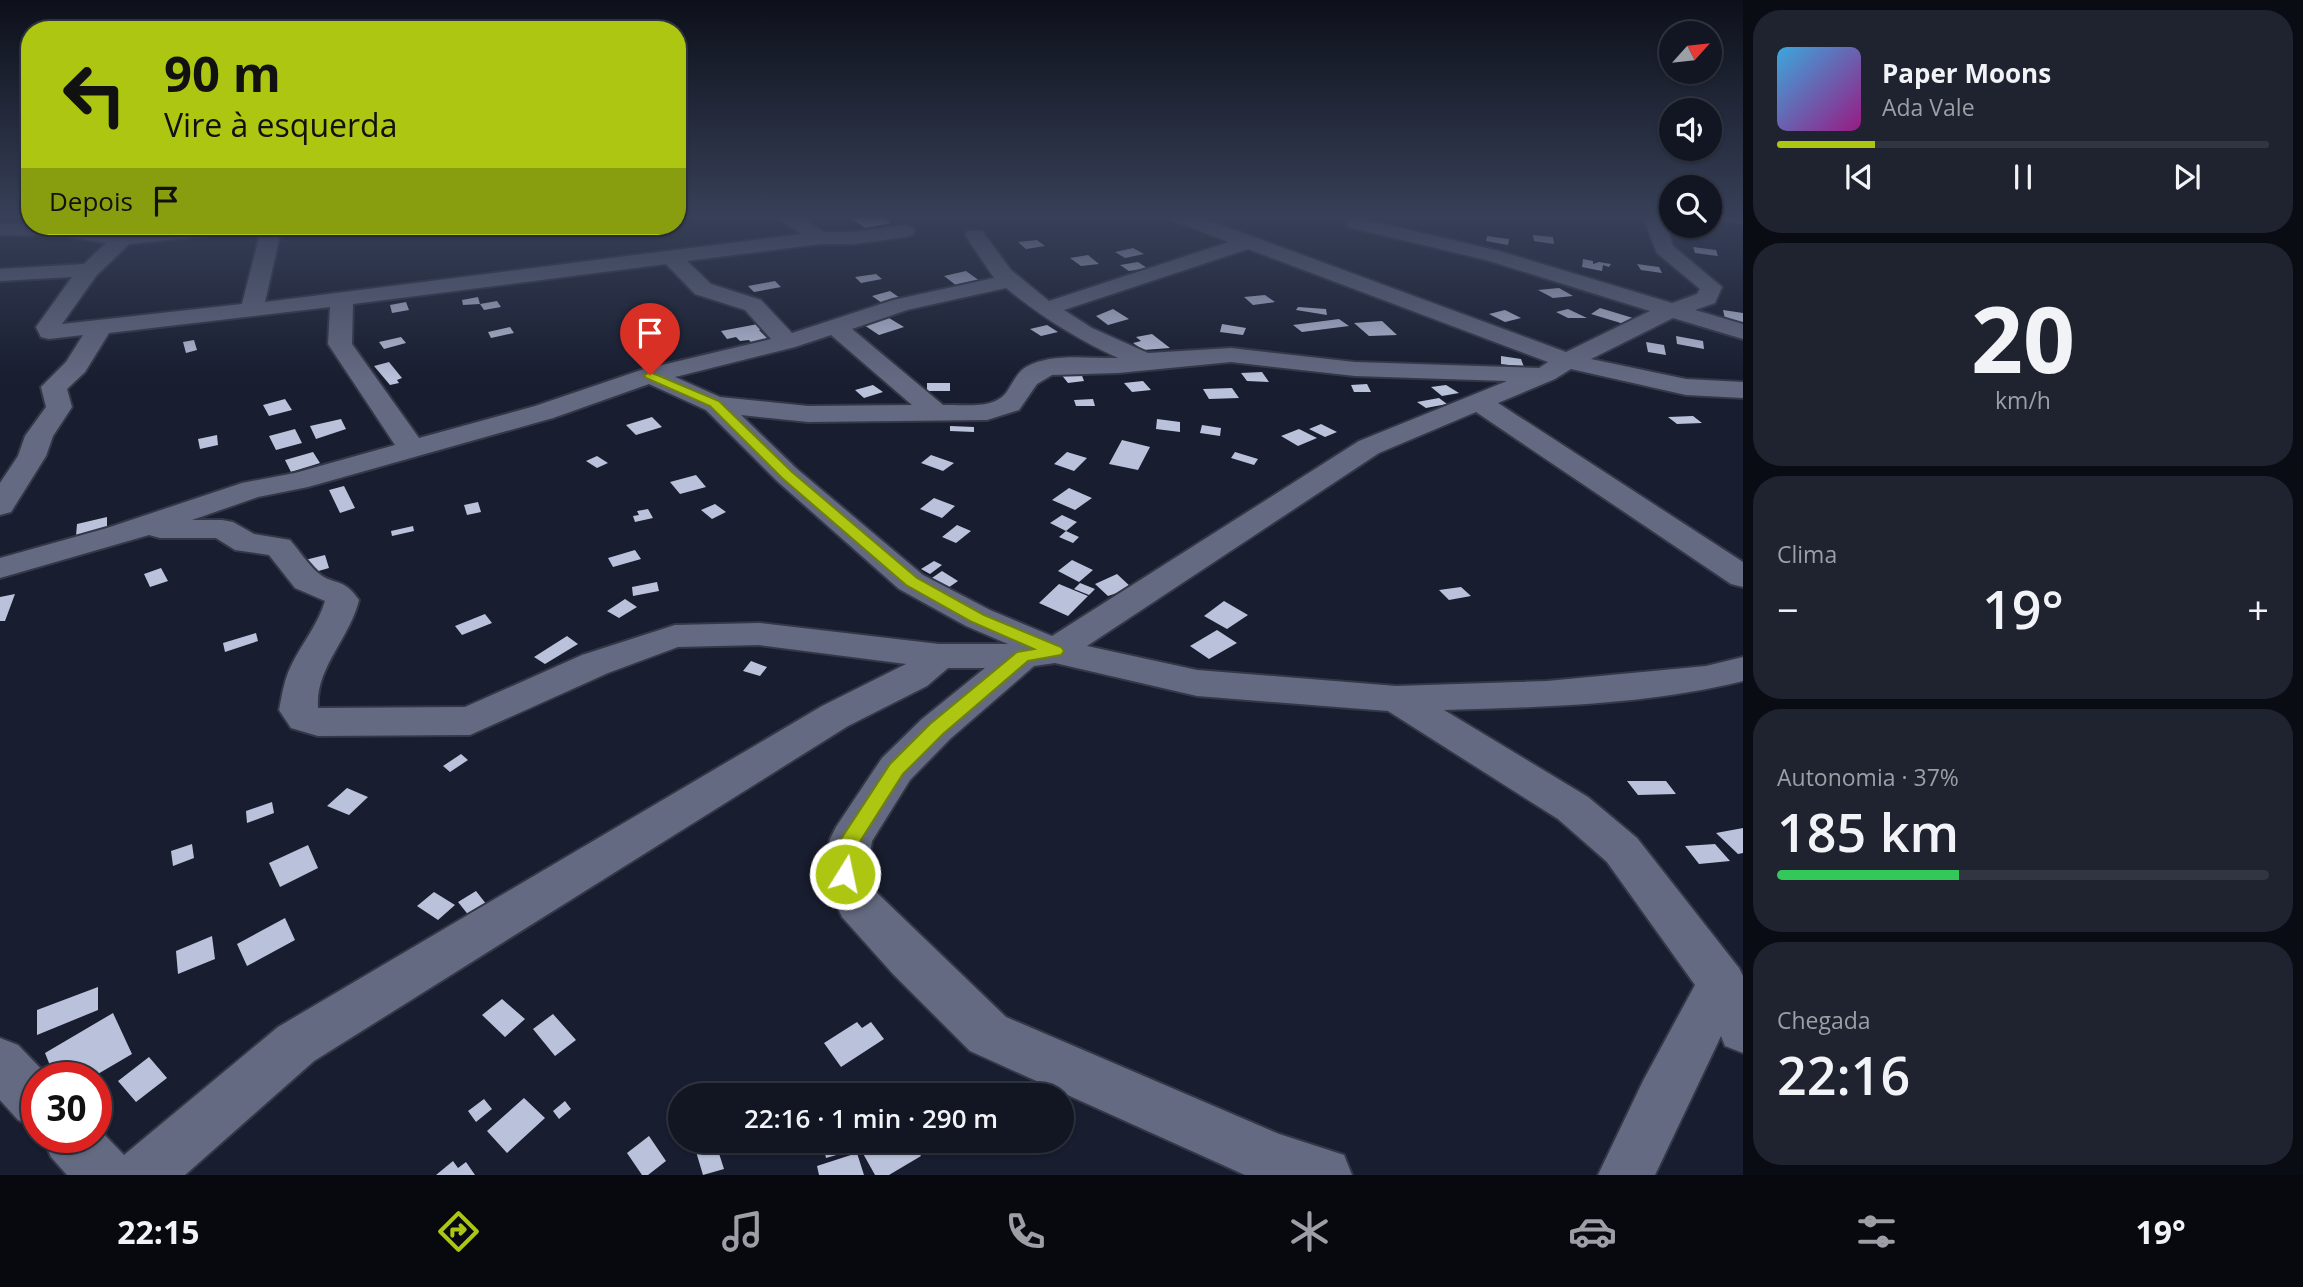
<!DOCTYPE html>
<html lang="pt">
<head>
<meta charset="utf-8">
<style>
  :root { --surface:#121623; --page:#1f2330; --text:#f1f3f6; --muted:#9c9fa6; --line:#313541; --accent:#acc612 }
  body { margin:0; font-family:"Open Sans",sans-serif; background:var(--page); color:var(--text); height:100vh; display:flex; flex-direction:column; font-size:26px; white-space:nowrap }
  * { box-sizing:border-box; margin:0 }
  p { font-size:23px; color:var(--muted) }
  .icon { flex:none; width:38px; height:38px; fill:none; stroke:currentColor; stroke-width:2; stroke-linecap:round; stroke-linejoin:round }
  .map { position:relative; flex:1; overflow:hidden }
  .sheet { display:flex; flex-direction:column; gap:10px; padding:10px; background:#0a0c13; width:560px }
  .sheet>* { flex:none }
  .guide { position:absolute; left:21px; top:21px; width:665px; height:214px; border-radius:28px; box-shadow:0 2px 5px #0004,0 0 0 2px var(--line); background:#acc612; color:#111; overflow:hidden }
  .needle { width:46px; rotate:63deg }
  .controls { position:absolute; left:1659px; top:21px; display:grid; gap:14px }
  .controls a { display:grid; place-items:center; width:63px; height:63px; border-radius:50%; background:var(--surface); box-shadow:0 2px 5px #0004,0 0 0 2px var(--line); font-size:35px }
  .speed { position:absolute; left:21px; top:1062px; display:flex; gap:14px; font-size:35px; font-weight:700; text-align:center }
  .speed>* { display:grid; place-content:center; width:91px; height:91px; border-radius:50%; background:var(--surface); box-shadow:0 2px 5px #0004,0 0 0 2px var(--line); line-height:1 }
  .speed .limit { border:10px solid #d22; background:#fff; color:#111 }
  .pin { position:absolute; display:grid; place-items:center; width:60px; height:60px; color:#fff; margin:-72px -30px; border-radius:50% 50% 50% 0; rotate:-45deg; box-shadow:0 0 7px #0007 }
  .pin .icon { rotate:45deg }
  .me { position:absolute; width:77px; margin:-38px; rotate:10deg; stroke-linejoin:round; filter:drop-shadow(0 0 5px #0008) }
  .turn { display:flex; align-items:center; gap:24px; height:147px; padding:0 28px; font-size:32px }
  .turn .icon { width:91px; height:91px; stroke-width:2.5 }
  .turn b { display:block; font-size:49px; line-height:60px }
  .then { display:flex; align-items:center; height:66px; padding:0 28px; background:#0003; gap:14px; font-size:26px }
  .big { font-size:52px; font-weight:600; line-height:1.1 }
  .sheet .card { flex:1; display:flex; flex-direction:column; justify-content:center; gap:10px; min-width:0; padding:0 24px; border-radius:28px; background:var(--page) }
  .sheet .dial { align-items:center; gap:0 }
  .dial b { font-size:91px; line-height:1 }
  .song { display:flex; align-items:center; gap:21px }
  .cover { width:84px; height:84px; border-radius:10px; background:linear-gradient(135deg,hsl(200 70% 55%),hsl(310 70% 35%)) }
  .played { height:7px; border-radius:4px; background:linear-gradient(90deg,var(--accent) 20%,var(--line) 20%) }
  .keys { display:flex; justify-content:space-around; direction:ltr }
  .heat { display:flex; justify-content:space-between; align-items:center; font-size:38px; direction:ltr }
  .charge { height:10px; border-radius:5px; background:linear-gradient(90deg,#34c759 37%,var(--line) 0) }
  .trip { position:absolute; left:668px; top:1083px; width:406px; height:70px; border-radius:35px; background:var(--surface); box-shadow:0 2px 5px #0004,0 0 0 2px var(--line); font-weight:600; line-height:70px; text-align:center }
  .menu { display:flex; height:112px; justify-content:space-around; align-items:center; background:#07090e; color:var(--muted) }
  .menu .icon { width:49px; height:49px }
  .menu .current { color:var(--accent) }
  .menu b { font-size:32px; color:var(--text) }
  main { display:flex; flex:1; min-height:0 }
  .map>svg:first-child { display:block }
  .building { fill:#bac2db }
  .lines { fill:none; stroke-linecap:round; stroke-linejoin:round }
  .minor-casing { stroke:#343747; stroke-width:4 }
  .minor { fill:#646a81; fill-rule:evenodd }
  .route { fill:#acc612; stroke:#70810c; stroke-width:2 }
</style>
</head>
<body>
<main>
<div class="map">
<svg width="1743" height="1175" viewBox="0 0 1743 1175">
  <rect width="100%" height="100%" fill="#181d2f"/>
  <!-- building -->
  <path class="building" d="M879 215 891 223 865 228 852 219Z
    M1533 235 1553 237 1554 244 1534 241Z
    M1487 236 1509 239 1508 245 1486 241Z
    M1037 240 1045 246 1026 249 1018 242Z
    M1693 247 1716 250 1718 256 1695 253Z
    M1133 248 1144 254 1125 258 1115 252Z
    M1088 255 1099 264 1081 266 1070 258Z
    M1583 259 1593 261V264L1599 262 1611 264 1609 267 1603 265 1602 271 1582 267Z
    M1138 262 1147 268 1129 271 1120 265Z
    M1637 264 1659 267 1662 273 1641 270Z
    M966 271 980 281 957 286 944 276Z
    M876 274 882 279 861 283 855 277Z
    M775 281 781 287 754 292 748 286Z
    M1559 288 1573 296 1553 298 1538 290Z
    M890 291 900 298 882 303 872 296Z
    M1265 295 1275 302 1253 305 1244 297Z
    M478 297 480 304 497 301 501 307 484 310 480 304 463 305 462 300Z
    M406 302 409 310 392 313 390 305Z
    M1298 307 1326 309 1327 315 1296 310Z
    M1600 308 1633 318 1624 324 1591 314Z
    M666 309 670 316 650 319 647 314Z
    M1113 309 1129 319 1108 325 1096 316Z
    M1568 309 1587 318H1568L1556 312Z
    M1505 310 1521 318 1505 322 1489 314Z
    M1723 310 1743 313V323L1725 319Z
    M889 318 904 327 879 335 864 325Z
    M1339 319 1349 326 1302 332 1293 325Z
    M1382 321 1397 335 1369 336 1354 323Z
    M758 324 762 329 759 330 771 342 754 346 749 340 740 341 736 337 727 339 721 331Z
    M1222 324 1246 328 1243 335 1220 332Z
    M1047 325 1058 332 1041 336 1030 329Z
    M510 327 514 333 491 338 488 332Z
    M1152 334 1170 348 1143 350 1133 343 1141 341 1136 337Z
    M1676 336 1703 341 1704 349 1677 344Z
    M401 337 406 343 384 349 379 342Z
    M194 340 197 350 186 353 183 342Z
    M1646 342 1664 345 1666 355 1648 352Z
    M1501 356 1521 359 1524 367 1501 364Z
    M389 362 402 378 397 380 399 383 390 385 374 366Z
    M1262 372 1269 382 1247 381 1241 373Z
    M1060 373H1081L1084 381 1068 383Z
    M1143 381 1151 390 1132 392 1124 383Z
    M927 383H950V391H927Z
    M1367 384 1371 392H1354L1351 385Z
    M873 385 883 392 864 398 855 390Z
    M1446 385 1459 393 1442 396 1431 387Z
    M1232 388 1239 398 1209 399 1203 389Z
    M1439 398 1447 404 1426 408 1417 402Z
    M285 399 292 410 269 416 263 405Z
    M1093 399 1095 406H1076L1074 400Z
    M1693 416 1702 423 1677 424 1668 417Z
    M652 417 662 427 636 435 626 425Z
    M341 419 346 429 316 439 310 426Z
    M1157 419 1180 422V432L1156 429Z
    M1321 424 1337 432 1325 437 1309 429Z
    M1202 425 1221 428 1220 436 1200 433Z
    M950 426 974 427V432L950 431Z
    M295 429 302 443 276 450 269 436Z
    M1299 429 1317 438 1298 446 1281 436Z
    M217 435 218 445 200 449 198 439Z
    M1122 440 1150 447 1138 470 1109 464Z
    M313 452 320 463 291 472 285 460Z
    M1067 452 1087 458 1074 471 1054 464Z
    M1235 452 1258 459 1254 465 1231 458Z
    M931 455 954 463 943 471 921 463Z
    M597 456 608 463 597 468 586 461Z
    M696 475 706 487 680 494 670 482Z
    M344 486 355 508 340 513 329 490Z
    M1069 488 1092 498 1075 510 1052 500Z
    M934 498 955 506 942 518 920 509Z
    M478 502 481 512 467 515 464 505Z
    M715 504 726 512 712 519 701 510Z
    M648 509 653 518 635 522 633 516 639 515 637 511Z
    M1062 515 1077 522 1066 531 1050 523Z
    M107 517V529L76 536 77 524Z
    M957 525 971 531 956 543 942 537Z
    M413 526 414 531 392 536 391 531Z
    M1066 531 1079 537 1073 543 1059 537Z
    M635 550 641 559 613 567 608 558Z
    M325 555 329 568 308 574 305 560Z
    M1072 560 1093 570 1079 582 1058 571Z
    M934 561 942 565 930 574 921 569Z
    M161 568 168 581 150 587 144 574Z
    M942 571 958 581 945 590 929 580Z
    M1117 574 1132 588 1108 596 1095 584Z
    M657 582 659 591 633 596 632 587Z
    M1080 583 1095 589 1089 595 1074 589Z
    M1059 584 1088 596 1068 616 1039 603Z
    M1461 587 1471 596 1449 600 1439 590Z
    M15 594 5 621H0V597Z
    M625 599 637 607 619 618 607 611Z
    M1224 601 1248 615 1227 629 1204 616Z
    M485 614 492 623 462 635 455 626Z
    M1217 630 1237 643 1209 659 1190 646Z
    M256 633 258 641 225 652 223 643Z
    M567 636 578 644 545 664 534 657Z
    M751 661 767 667 760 676 743 671Z
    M461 754 468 760 450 772 443 766Z
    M1627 781H1666L1676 794 1638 795Z
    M347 788 368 797 349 815 327 806Z
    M272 802 274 813 247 823 246 811Z
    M1743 828V853L1738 854 1716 833Z
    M192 844 194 858 173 866 171 851Z
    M1715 844 1730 861 1699 864 1685 846Z
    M308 845 318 868 280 887 269 863Z
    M476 891 487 905 470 917 458 902Z
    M434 892 455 905 438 920 417 906Z
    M285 918 295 940 247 966 237 944Z
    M212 936 215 959 178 974 176 951Z
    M98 987V1010L37 1035V1010Z
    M502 999 525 1019 505 1037 482 1015Z
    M113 1013 132 1054 91 1078H55L45 1053Z
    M553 1014 576 1040 555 1056 533 1029Z
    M857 1022 862 1028 871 1022 884 1039 841 1067 824 1043Z
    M149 1057 167 1078 136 1102 118 1081Z
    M524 1098 545 1118 507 1153 487 1131Z
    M484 1099 492 1109 476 1122 468 1111Z
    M565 1101 571 1109 559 1119 553 1111Z
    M649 1136 666 1161 648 1175H642L627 1153Z
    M703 1141H715L724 1169 703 1175 694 1145Z
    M822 1141H852L854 1150 826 1158Z
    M856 1141H912L921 1156 889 1175H875Z
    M920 1141H945L946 1144 927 1154Z
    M857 1153 864 1175H819L817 1166Z
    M453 1161 458 1168 466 1162 475 1175H436Z"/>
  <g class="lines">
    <!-- minor casing -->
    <g class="minor-casing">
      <path id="minor" d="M774 215H797L824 232H854L905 225 912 227 915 231 912 235 905 237 854 244H820L687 261 711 284 761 300 792 333 893 300 994 278 965 235 968 231H982L1011 270 1049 301 1229 242 1169 219 1166 215H1194L1566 352 1650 311 1486 260 1348 227 1345 223 1355 217 1499 251 1672 303 1697 294 1700 289 1657 253 1642 215H1662L1673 246 1722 287 1715 303 1695 310 1743 324V339L1673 318 1591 359 1686 379 1743 382V398L1686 395 1571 369 1555 379 1498 403 1743 562V587L1731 584 1476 412 1379 453 1087 646 1197 670 1396 686 1547 681 1706 666 1743 657V681C1647 705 1543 707 1444 710L1588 797 1637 838 1739 968 1743 976V1053L1725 1046 1721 1036 1655 1175H1598L1643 1081 1695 985 1607 862 1558 819 1388 711 1197 696 1055 663 1034 666 950 739 910 780 872 841 867 875 875 891 1006 1017 1279 1134 1344 1155 1352 1175H1245L970 1051 893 974 842 917 823 875 830 839 836 827 882 758 922 719 985 668H948L927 686 848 726 314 1061 185 1175H67L51 1157 43 1138H96V1126L124 1155 278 1027 822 706 906 664 759 645 678 647 608 673 470 735 318 736 291 728 279 710C282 695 284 680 291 666 302 643 318 625 325 601L295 588 269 555 235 550 216 538H160L149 535 0 578V558L107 528 242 483 295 473 395 445 328 344 330 307 109 333 85 372 67 389 72 407 53 436 46 456 11 512 0 515V483L18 456 25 436 46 407 41 387 66 362 83 335 49 339 41 337 36 327 72 277 0 281V269L84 264 106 243 61 236 0 235V223L72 226 119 233 129 226H151L148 230 192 226H257L247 232 129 244 96 276 62 324 242 304 262 226H282L265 302 801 234ZM1248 249 1548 362 1539 368 1355 362 1231 348 1148 353 1092 328 1064 310ZM666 264 695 294 745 310 771 339 641 370 535 406 419 438 352 344 353 304ZM1006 288C1042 317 1077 339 1118 358 1090 359 1052 352 1026 367 1016 373 1012 385 1006 393 993 410 962 404 943 405L852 329 907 310ZM831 335 912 405 808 406 720 397 675 377 795 347ZM1231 362 1355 376 1507 381 1359 441 1052 636 990 610 923 575 797 469 741 415 808 422 987 420 1019 410 1037 384 1052 375 1118 373ZM649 384 706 410 777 481 899 589 966 626 1008 644H939L759 623 675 625 582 655 465 707 318 708C315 668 350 638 359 600 343 576 332 586 317 572 307 563 299 550 290 540L254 534 233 522 222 520H192L258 497 308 487 553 418Z
        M1710 215H1743V224L1713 219Z
        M0 1038 18 1045 50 1078H37V1128L18 1120 0 1100Z"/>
    </g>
    <!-- minor -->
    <use href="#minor" class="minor"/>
  </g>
  <!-- sky -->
  <linearGradient id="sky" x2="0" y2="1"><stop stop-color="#0d101a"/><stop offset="0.57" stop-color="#374058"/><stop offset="1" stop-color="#374058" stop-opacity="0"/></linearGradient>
  <rect width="1743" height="380" fill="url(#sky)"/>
  <!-- route -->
  <path class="route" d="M650 372 719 401 792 472 917 578 984 615 1061 647 1064 651 1061 655 1028 661 943 734 903 774 861 840 852 881 845 883 837 881 834 874 841 839 890 764 930 724 1017 652 1034 649 972 622 906 585 782 478 710 406 646 378 644 375Z"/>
</svg>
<div class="controls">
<a><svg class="needle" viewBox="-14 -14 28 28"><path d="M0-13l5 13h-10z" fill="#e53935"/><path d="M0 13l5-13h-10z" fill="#9c9fa6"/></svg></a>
<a><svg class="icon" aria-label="sound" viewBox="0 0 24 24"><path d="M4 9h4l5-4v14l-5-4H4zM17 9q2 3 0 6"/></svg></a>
<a><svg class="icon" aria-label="search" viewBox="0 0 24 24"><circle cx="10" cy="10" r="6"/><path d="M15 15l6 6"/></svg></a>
</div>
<div class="speed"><div class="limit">30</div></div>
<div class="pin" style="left:650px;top:375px;background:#d93025"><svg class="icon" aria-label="arrive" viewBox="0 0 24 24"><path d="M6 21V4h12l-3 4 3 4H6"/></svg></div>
<svg class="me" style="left:845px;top:874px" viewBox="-20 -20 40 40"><circle r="17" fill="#acc612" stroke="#fff" stroke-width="3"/><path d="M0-11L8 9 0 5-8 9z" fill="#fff"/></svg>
<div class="trip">22:16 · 1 min · 290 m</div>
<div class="guide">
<div class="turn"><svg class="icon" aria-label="left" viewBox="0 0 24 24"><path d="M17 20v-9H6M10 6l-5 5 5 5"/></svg><div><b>90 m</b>Vire à esquerda</div></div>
<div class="then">Depois<svg class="icon" aria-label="arrive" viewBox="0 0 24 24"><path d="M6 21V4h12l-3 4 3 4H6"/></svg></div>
</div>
</div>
<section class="sheet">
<div class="card">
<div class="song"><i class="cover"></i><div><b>Paper Moons</b><p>Ada Vale</p></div></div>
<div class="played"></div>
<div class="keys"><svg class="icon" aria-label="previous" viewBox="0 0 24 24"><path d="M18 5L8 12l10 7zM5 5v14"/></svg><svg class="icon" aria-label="pause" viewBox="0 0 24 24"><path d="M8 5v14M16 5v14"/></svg><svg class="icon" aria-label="next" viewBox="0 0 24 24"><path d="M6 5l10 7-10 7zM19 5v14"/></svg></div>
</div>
<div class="card dial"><b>20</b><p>km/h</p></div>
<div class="card"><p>Clima</p>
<div class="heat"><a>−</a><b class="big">19°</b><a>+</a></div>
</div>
<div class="card"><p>Autonomia · 37%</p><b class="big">185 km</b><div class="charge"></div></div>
<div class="card"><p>Chegada</p><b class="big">22:16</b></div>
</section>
</main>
<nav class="menu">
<b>22:15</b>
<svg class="icon current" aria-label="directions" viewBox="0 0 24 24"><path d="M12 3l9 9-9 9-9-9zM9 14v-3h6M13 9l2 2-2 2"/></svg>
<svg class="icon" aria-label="music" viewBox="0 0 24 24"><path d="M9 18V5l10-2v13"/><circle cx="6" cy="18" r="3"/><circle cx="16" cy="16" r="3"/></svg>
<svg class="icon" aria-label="phone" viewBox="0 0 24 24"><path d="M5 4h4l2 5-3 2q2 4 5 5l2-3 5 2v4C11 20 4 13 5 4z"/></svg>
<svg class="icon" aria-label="climate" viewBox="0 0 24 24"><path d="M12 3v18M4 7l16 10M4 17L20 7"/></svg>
<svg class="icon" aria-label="car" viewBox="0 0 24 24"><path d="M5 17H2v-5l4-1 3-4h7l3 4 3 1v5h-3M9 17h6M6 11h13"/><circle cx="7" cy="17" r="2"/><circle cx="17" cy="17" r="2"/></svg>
<svg class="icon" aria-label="filters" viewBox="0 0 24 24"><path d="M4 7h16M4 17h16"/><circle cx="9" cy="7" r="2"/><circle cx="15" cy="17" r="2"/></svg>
<b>19°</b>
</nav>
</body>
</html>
